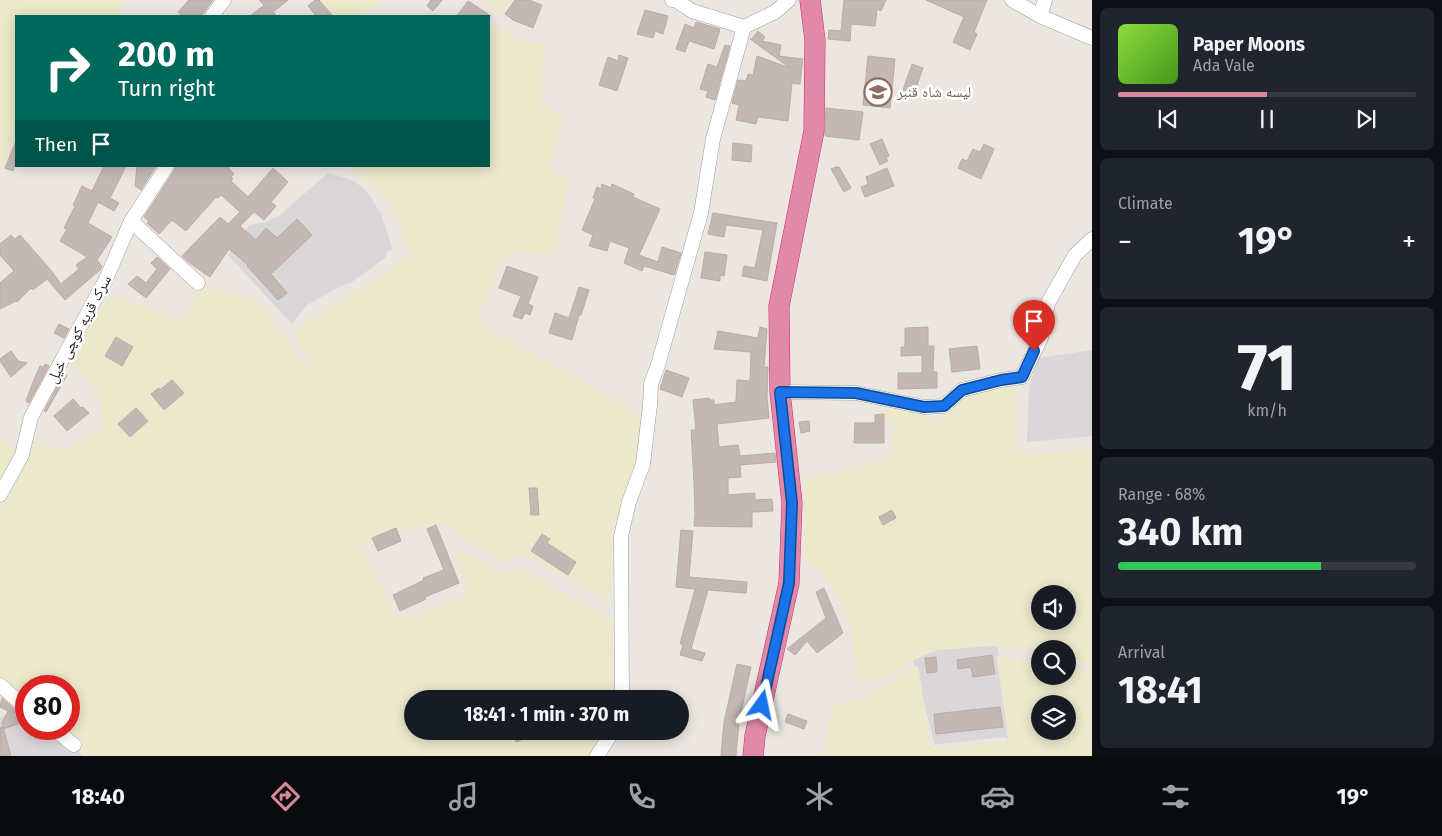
<!DOCTYPE html>
<html lang="en">
<head>
<meta charset="utf-8">
<style>
  :root { --surface:#171b24; --page:#20242c; --text:#f1f3f6; --muted:#9ea1a6; --line:#363941; --accent:#da8998 }
  body { margin:0; font-family:"Fira Sans","Noto Naskh Arabic",sans-serif; background:var(--page); color:var(--text); height:100vh; display:flex; flex-direction:column; font-size:19px; white-space:nowrap }
  * { box-sizing:border-box; margin:0 }
  p { font-size:16px; color:var(--muted) }
  .icon { flex:none; width:28px; height:28px; fill:none; stroke:currentColor; stroke-width:2; stroke-linecap:round; stroke-linejoin:round }
  .map { position:relative; flex:1; overflow:hidden }
  .side { display:flex; flex-direction:column; gap:8px; padding:8px; background:#0d0f14; width:350px }
  .side>* { flex:none }
  .hud { position:absolute; left:15px; top:15px; width:475px; height:152px; border-radius:0px; box-shadow:0 2px 12px #0003; background:#00695c; color:#fff; overflow:hidden }
  .controls { position:absolute; left:1031px; top:585px; display:grid; gap:10px }
  .controls a { display:grid; place-items:center; width:45px; height:45px; border-radius:50%; background:var(--surface); box-shadow:0 2px 12px #0003; font-size:25px }
  .speed { position:absolute; left:15px; top:675px; display:flex; gap:10px; font-size:25px; font-weight:700; text-align:center }
  .speed>* { display:grid; place-content:center; width:65px; height:65px; border-radius:50%; background:var(--surface); box-shadow:0 2px 12px #0003; line-height:1 }
  .speed .limit { border:8px solid #d22; background:#fff; color:#111 }
  .pin { position:absolute; display:grid; place-items:center; width:42px; height:42px; color:#fff; margin:-51px -21px; border-radius:50% 50% 50% 0; rotate:-45deg; box-shadow:0 0 5px #0007 }
  .pin .icon { rotate:45deg }
  .me { position:absolute; width:55px; margin:-28px; rotate:12deg; stroke-linejoin:round; filter:drop-shadow(0 0 4px #0008) }
  .turn { display:flex; align-items:center; gap:18px; height:105px; padding:0 20px; font-size:22px }
  .turn .icon { width:65px; height:65px; stroke-width:2.5 }
  .turn b { display:block; font-size:35px; line-height:42px }
  .then { display:flex; align-items:center; height:48px; padding:0 20px; background:#0003; gap:10px; font-size:19px }
  .big { font-size:38px; font-weight:700; line-height:1.1 }
  .side .tile { flex:1; display:flex; flex-direction:column; justify-content:center; gap:8px; min-width:0; padding:0 18px; border-radius:8px; background:var(--page) }
  .side .dial { align-items:center; gap:0 }
  .dial b { font-size:65px; line-height:1 }
  .song { display:flex; align-items:center; gap:15px }
  .cover { width:60px; height:60px; border-radius:8px; background:linear-gradient(135deg,hsl(90 70% 55%),hsl(100 70% 35%)) }
  .played { height:5px; border-radius:2px; background:linear-gradient(90deg,var(--accent) 50%,var(--line) 50%) }
  .keys { display:flex; justify-content:space-around; direction:ltr }
  .heat { display:flex; justify-content:space-between; align-items:center; font-size:28px; direction:ltr }
  .charge { height:8px; border-radius:4px; background:linear-gradient(90deg,#34c759 68%,var(--line) 0) }
  .trip { position:absolute; left:404px; top:690px; width:285px; height:50px; border-radius:25px; background:var(--surface); box-shadow:0 2px 12px #0003; font-weight:700; line-height:50px; text-align:center }
  .menu { display:flex; height:80px; justify-content:space-around; align-items:center; background:#090b0e; color:var(--muted) }
  .menu .icon { width:35px; height:35px }
  .menu .on { color:var(--accent) }
  .menu b { font-size:22px; color:var(--text) }
  main { display:flex; flex:1; min-height:0 }
  .map>svg:first-child { display:block }
  .residential { fill:#d9d7d8 }
  .farmland { fill:#ebe8cb; fill-rule:evenodd }
  .building { fill:#c3b8b4; stroke:#bdaaa3 }
  .lines { fill:none; stroke-linecap:round; stroke-linejoin:round }
  .minor-casing { stroke:#9f9f9f; stroke-width:15 }
  .highway-casing { stroke:#cd2a7c; stroke-width:21 }
  .minor { stroke:#fff; stroke-width:14 }
  .highway { stroke:#e289a8; stroke-width:20 }
  .route-casing { stroke:#114b97; stroke-width:12 }
  .route { stroke:#1a73e8; stroke-width:9 }
  .labels { text-anchor:middle; stroke-width:5; stroke-linejoin:round; paint-order:stroke }
  .education-label { font-size:15px; fill:#785e54; stroke:#fff; text-anchor:start }
  .street-label { font-size:15px; fill:#1b1b1b; stroke:#fff }
</style>
</head>
<body>
<main>
<div class="map">
<svg width="1092" height="756" viewBox="0 0 1092 756">
  <rect width="100%" height="100%" fill="#ece6e0"/>
  <!-- residential -->
  <path class="residential" d="M328 173 352 180 366 190 381 214 393 250 387 252 385 258 352 282 341 286 307 305 292 324 228 255 249 225 266 222 280 215Z
    M1092 350V436L1027 442 1029 387 1038 358Z
    M997 639 1008 740 1005 737H1003L933 745 934 743 913 660 953 644Z
    M8 715 26 717V729H47L75 747 82 756H0V717Z"/>
  <!-- farmland -->
  <path class="farmland" d="M0 0H122L120 16H16V133L11 143 0 176Z
    M317 0H380L363 16H330Z
    M482 0H510L499 18 494 11Z
    M494 24 516 40 545 45 541 103 563 116 550 170 569 180 555 248 561 253 531 254 522 252 505 255 478 316 488 329 645 416 633 475 619 532 608 601 525 555 503 562 446 526 432 523 359 547 370 562 399 620 468 595 452 546 459 548 501 572 516 567 615 620 618 699H412V731H610L596 746 589 756H88L68 736 59 729H69V686H26V703L0 682V512L12 492 36 441 65 450 104 427 98 394 81 373 71 366 88 326 110 294 182 320 202 286 257 300 320 383 293 332 410 256 390 202 348 166H489V31Z
    M1007 386 1015 388 1016 451 1037 455 1092 448V660L1087 664 1068 657V649H1040V652L990 646 928 651 885 677 857 685 850 626 830 582 803 557 805 479 891 458 892 426 880 412 890 409 907 410 918 412 928 418 936 420 947 414 952 407 957 397ZM1040 594H1068V621H1040Z
    M0 437 15 451 0 479Z
    M996 656 1040 664V676H1068V669L1089 672 1092 670V756H822L834 706 861 699 918 665 931 748 1009 741ZM1040 704H1068V731H1040Z"/>
  <!-- building -->
  <path class="building" d="M189 0H213L201 16H183L178 12Z
    M259 0H288L273 12 277 16H250L264 5Z
    M315 0H319L333 16H316L308 6Z
    M431 0H442L433 11 427 6Z
    M515 0H529L542 5 533 28 513 20 505 14Z
    M844 0H886L881 11 877 9 875 26 851 24 850 41 828 39 829 30 841 31Z
    M926 0H987L974 32 977 34 970 50 953 42 964 17Z
    M468 1 491 16H457Z
    M645 10 668 16 663 34 655 31 653 38 637 34Z
    M696 22 720 29 714 49 689 41 685 52 676 49 685 24 694 28Z
    M758 31 765 37 762 41 781 45 779 56 803 59 800 84 792 83 788 121 758 117 756 124 736 120 739 105 732 103 738 80 746 81 748 74 753 75 757 56 790 68 750 39H752Z
    M725 45 730 46 715 100 706 97 708 91 700 89 708 64 717 67Z
    M619 55 628 58 617 91 599 85 608 57 618 61Z
    M868 56 895 59 890 108 863 105Z
    M912 64 923 68 913 96 902 93Z
    M826 108 863 112 859 140 825 136Z
    M882 139 889 156 886 157 888 161 880 165 870 144Z
    M16 141V163L13 171 5 168Z
    M733 143 752 145 751 162 732 160Z
    M984 144 994 149 981 179 958 168 962 159 967 161 973 149 980 152Z
    M104 166H126L110 198 119 203 114 211 98 202 88 223 112 237 97 260 102 266 100 270 65 300 47 279 33 290 31 288 17 302 16 301 0 309V283L14 271 0 255V244L11 235 15 239 20 235 49 268 61 284 79 269 76 265 87 257 60 241 67 229 64 228 75 206 73 205 82 186 92 191Z
    M137 166H156L141 190 135 186Z
    M176 166H227L234 174 231 177 233 179 231 181 248 197 273 168 288 182 271 202 276 206 264 220 254 212 240 226 256 240 266 228 277 238 297 219 312 235 271 274 287 293 278 300 247 266 248 265 229 249 210 277 191 264 182 256 220 217 228 224 240 212 221 195 218 198 216 197 186 231 172 220 159 234 147 223 149 221 144 217 174 171Z
    M836 167H839L851 188 844 192 831 169Z
    M887 168 894 186 865 197 861 187 868 184 866 177Z
    M602 184 611 188 612 184 634 194 633 197 660 209 639 255 658 262 662 247 681 253 674 275 644 266 642 271 624 263 629 248 610 241 607 251 589 246 593 235 582 230 595 199 593 198 597 187 601 189Z
    M713 213 777 223 767 281 742 276 744 266 755 268 763 230 726 225 724 237 708 234Z
    M705 252 727 255 724 276 720 275V281L701 278Z
    M157 257 170 269 146 298 128 284 137 276 146 283 157 269 151 263Z
    M507 266 538 277 528 304 533 306 530 315 525 313 522 319 513 316 521 296 499 288Z
    M579 287 589 290 581 315H579L572 340 549 333 555 313 569 318Z
    M59 324 69 329 64 338 54 333Z
    M760 327 767 329 764 367H768L767 397 769 418 717 424 719 447 738 445 740 456 775 453 776 462 740 465 741 477 728 478V495L755 493V500L772 499 773 511 752 512V527L694 526 695 515 694 482 691 430H696L693 400 709 398 710 400H714V405L736 402 737 380 750 381 751 352 714 349 718 331 758 338Z
    M928 327V346H934L933 372H937V388L898 389V373H922V355L901 356V347H905V328Z
    M116 337 133 347 122 366 105 356Z
    M977 346 980 369 952 372 949 349Z
    M11 351 18 361 27 363 11 377 0 361V359Z
    M45 364 49 366 29 403 26 401 33 382 40 366 44 367Z
    M666 370 689 378 682 397 660 389Z
    M64 374 67 375 46 412 44 411Z
    M172 380 184 393 164 410 151 394 159 388 160 390Z
    M73 399 81 408 83 407 89 413 67 431 54 416Z
    M136 408 148 421 130 437 118 424Z
    M884 414V443H854L855 423H875V415Z
    M809 421 810 431 801 433 799 422Z
    M529 488H537L539 515H531Z
    M892 510 896 518 883 525 879 517Z
    M436 525 459 583 425 597 426 599 400 611 393 595 424 580 423 578 444 570 427 529Z
    M396 528 401 541 378 551 372 538Z
    M681 530 693 531 689 577 747 582 746 593 708 590 691 649 705 653 702 661 680 655 683 644H680L695 589 676 587Z
    M542 534 550 539 547 543 576 562 568 575 531 551Z
    M824 588 843 633 817 653 807 641 795 655 787 649 826 618 816 592Z
    M992 655 995 674 973 677 971 667 958 669 957 660Z
    M936 657 937 672 927 673 925 658Z
    M737 664 751 667 739 721 736 756H721L724 722Z
    M2 698 16 711 14 713 18 724 3 729 2 723 8 711 0 707Z
    M1000 707 1003 727 936 734 934 714Z
    M788 714 807 721 804 729 785 722Z
    M3 727 11 756H0V728Z
    M512 731H541L542 732 516 742Z"/>
  <g class="lines">
    <!-- minor casing -->
    <g class="minor-casing">
      <path id="minor" d="M672 0 677 1 692 11 744 27 775 12 789 0
        M1012 0 1040 16 1092 38
        M212 16 224 0
        M1040 16 1045 0
        M131 221 198 283
        M780 392 856 393 924 407 944 406 962 390 1001 380 1022 377 1041 338 1048 303 1075 255 1092 239
        M0 495 22 455 31 417 106 279 131 221 167 166
        M0 685 26 708
        M622 699 621 536 629 502 643 464 650 405 651 384 658 365 701 213 713 139 744 27
        M54 729 74 745
        M597 756 613 731"/>
    </g>
    <!-- highway casing -->
    <g class="highway-casing">
      <path id="highway" d="M753 756 755 736 789 583 792 503 780 392 779 306 814 131 815 40 810 0"/>
    </g>
    <!-- minor -->
    <use href="#minor" class="minor"/>
    <!-- highway -->
    <use href="#highway" class="highway"/>
  </g>
  <g class="lines">
    <!-- route casing -->
    <g class="route-casing">
      <path id="route" d="M762 705 789 583 792 503 780 392 856 393 924 407 944 406 962 390 1001 380 1022 377 1034 351"/>
    </g>
    <!-- route -->
    <use href="#route" class="route"/>
  </g>
  <!-- icons -->
  <defs>
    <g id="school-ring" transform="scale(1.4375)"><circle r="9.5" fill="#fff" stroke="#8d6e63" stroke-width="1.5"/><path d="M0-5L7-2L0 1L-7-2ZM-4 1L0 2.5L4 1V4Q0 6-4 4Z" fill="#8d6e63"/></g>
  </defs>
  <g fill-rule="evenodd">
    <use href="#school-ring" x="878" y="92"/>
  </g>
  <g class="labels">
    <!-- education labels -->
    <g class="education-label">
      <text x="897" y="97">لیسه شاه قنبر</text>
    </g>
    <!-- street labels -->
    <g class="street-label">
      <text transform="translate(79 329) rotate(-62)" y="5">سرک قریه کوچی خیل</text>
    </g>
  </g>
</svg>
<div class="controls">
<a><svg class="icon" aria-label="sound" viewBox="0 0 24 24"><path d="M4 9h4l5-4v14l-5-4H4zM17 9q2 3 0 6"/></svg></a>
<a><svg class="icon" aria-label="search" viewBox="0 0 24 24"><circle cx="10" cy="10" r="6"/><path d="M15 15l6 6"/></svg></a>
<a><svg class="icon" aria-label="layers" viewBox="0 0 24 24"><path d="M12 4l9 5-9 5-9-5zM3 14l9 5 9-5"/></svg></a>
</div>
<div class="speed"><div class="limit">80</div></div>
<div class="pin" style="left:1034px;top:351px;background:#d93025"><svg class="icon" aria-label="arrive" viewBox="0 0 24 24"><path d="M6 21V4h12l-3 4 3 4H6"/></svg></div>
<svg class="me" style="left:762px;top:705px" viewBox="-20 -20 40 40"><path d="M0-17L14 15 0 8-14 15z" fill="#1a73e8" stroke="#fff" stroke-width="4"/></svg>
<div class="trip">18:41 · 1 min · 370 m</div>
<div class="hud">
<div class="turn"><svg class="icon" aria-label="right" viewBox="0 0 24 24"><path d="M7 20v-9h11M14 6l5 5-5 5"/></svg><div><b>200 m</b>Turn right</div></div>
<div class="then">Then<svg class="icon" aria-label="arrive" viewBox="0 0 24 24"><path d="M6 21V4h12l-3 4 3 4H6"/></svg></div>
</div>
</div>
<section class="side">
<div class="tile">
<div class="song"><i class="cover"></i><div><b>Paper Moons</b><p>Ada Vale</p></div></div>
<div class="played"></div>
<div class="keys"><svg class="icon" aria-label="previous" viewBox="0 0 24 24"><path d="M18 5L8 12l10 7zM5 5v14"/></svg><svg class="icon" aria-label="pause" viewBox="0 0 24 24"><path d="M8 5v14M16 5v14"/></svg><svg class="icon" aria-label="next" viewBox="0 0 24 24"><path d="M6 5l10 7-10 7zM19 5v14"/></svg></div>
</div>
<div class="tile"><p>Climate</p>
<div class="heat"><a>−</a><b class="big">19°</b><a>+</a></div>
</div>
<div class="tile dial"><b>71</b><p>km/h</p></div>
<div class="tile"><p>Range · 68%</p><b class="big">340 km</b><div class="charge"></div></div>
<div class="tile"><p>Arrival</p><b class="big">18:41</b></div>
</section>
</main>
<nav class="menu">
<b>18:40</b>
<svg class="icon on" aria-label="directions" viewBox="0 0 24 24"><path d="M12 3l9 9-9 9-9-9zM9 14v-3h6M13 9l2 2-2 2"/></svg>
<svg class="icon" aria-label="music" viewBox="0 0 24 24"><path d="M9 18V5l10-2v13"/><circle cx="6" cy="18" r="3"/><circle cx="16" cy="16" r="3"/></svg>
<svg class="icon" aria-label="phone" viewBox="0 0 24 24"><path d="M5 4h4l2 5-3 2q2 4 5 5l2-3 5 2v4C11 20 4 13 5 4z"/></svg>
<svg class="icon" aria-label="climate" viewBox="0 0 24 24"><path d="M12 3v18M4 7l16 10M4 17L20 7"/></svg>
<svg class="icon" aria-label="car" viewBox="0 0 24 24"><path d="M5 17H2v-5l4-1 3-4h7l3 4 3 1v5h-3M9 17h6M6 11h13"/><circle cx="7" cy="17" r="2"/><circle cx="17" cy="17" r="2"/></svg>
<svg class="icon" aria-label="filters" viewBox="0 0 24 24"><path d="M4 7h16M4 17h16"/><circle cx="9" cy="7" r="2"/><circle cx="15" cy="17" r="2"/></svg>
<b>19°</b>
</nav>
</body>
</html>
